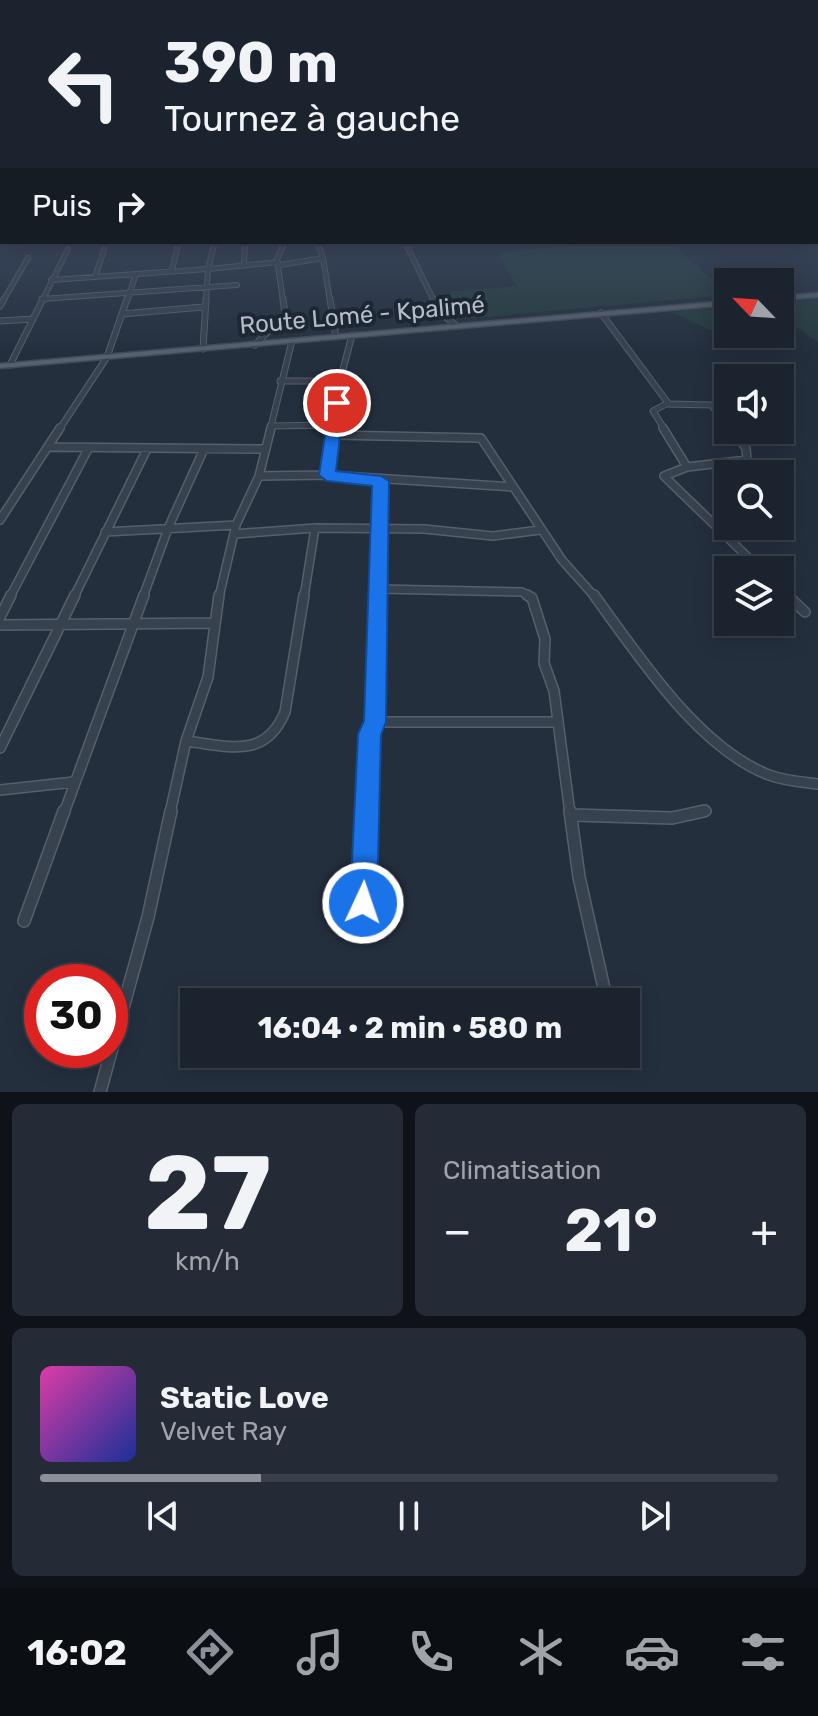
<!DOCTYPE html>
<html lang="fr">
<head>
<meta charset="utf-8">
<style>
  :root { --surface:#1b232e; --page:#242b36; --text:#f1f3f6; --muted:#a0a4aa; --line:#39404a; --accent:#8c9099 }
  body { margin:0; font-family:Rubik,sans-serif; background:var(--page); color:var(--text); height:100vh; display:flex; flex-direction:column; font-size:30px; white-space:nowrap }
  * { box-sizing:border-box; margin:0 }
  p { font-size:26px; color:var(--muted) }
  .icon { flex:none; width:44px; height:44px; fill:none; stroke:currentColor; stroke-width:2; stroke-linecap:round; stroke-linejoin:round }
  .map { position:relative; height:1092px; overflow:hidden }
  .sheet { display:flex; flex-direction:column; gap:12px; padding:12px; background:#0f1319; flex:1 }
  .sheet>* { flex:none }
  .banner { position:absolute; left:0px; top:0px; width:818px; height:244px; box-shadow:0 4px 20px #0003,0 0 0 2px var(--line); background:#1b232e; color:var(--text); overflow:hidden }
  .needle { width:52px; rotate:295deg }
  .buttons { position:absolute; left:714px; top:268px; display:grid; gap:16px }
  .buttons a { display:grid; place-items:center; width:80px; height:80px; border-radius:0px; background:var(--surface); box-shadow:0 4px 20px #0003,0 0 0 2px var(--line); font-size:40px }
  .speed { position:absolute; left:24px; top:964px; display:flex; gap:16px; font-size:40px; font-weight:700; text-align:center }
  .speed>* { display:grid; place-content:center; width:104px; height:104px; border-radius:50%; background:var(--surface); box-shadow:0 4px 20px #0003,0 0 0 2px var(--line); line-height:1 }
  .speed .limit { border:12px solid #d22; background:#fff; color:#111 }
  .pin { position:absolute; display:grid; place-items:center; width:68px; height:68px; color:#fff; margin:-34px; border:4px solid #fff; border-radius:50%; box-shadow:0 2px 8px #0007 }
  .me { position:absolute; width:88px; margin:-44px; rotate:3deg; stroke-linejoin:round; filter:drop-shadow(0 0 6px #0008) }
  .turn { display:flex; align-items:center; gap:28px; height:168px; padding:0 32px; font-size:36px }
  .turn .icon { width:104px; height:104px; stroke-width:2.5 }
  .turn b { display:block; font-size:56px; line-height:68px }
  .then { display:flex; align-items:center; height:76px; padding:0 32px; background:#0003; gap:16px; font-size:30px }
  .big { font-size:60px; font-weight:700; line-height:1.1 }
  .sheet .card { flex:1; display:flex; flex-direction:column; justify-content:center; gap:12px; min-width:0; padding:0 28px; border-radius:12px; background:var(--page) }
  .sheet .dial { align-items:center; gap:0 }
  .dial b { font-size:104px; line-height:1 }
  .song { display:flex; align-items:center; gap:24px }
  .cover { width:96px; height:96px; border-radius:12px; background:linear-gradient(135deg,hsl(320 70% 55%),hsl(230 70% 35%)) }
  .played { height:8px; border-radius:4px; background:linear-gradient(90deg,var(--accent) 30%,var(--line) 30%) }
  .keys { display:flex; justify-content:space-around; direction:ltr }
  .heat { display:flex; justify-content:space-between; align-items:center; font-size:44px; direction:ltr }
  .sheet .tiles { flex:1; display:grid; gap:12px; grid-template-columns:1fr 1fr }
  .card:last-child { grid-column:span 2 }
  .trip { position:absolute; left:180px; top:988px; width:460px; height:80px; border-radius:0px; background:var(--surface); box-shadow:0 4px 20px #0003,0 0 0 2px var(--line); font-weight:700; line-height:80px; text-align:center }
  .menu { display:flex; height:128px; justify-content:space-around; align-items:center; background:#0b0e12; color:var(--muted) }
  .menu .icon { width:56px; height:56px }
  .menu .current { color:var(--accent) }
  .menu b { font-size:36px; color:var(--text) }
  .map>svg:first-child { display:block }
  .green { fill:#263c3f }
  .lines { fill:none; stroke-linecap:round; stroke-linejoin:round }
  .street-far4-casing { stroke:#565f6c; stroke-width:6 }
  .street-far3-casing { stroke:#565f6c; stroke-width:7 }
  .street-far2-casing { stroke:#565f6c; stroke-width:10 }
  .street-far1-casing { stroke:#565f6c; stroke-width:12 }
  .street-casing { stroke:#565f6c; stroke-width:14 }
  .primary-casing { stroke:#414a57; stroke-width:3 }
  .street-far4 { stroke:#38414e; stroke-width:4 }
  .street-far3 { stroke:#38414e; stroke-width:5 }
  .street-far2 { stroke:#38414e; stroke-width:7 }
  .street-far1 { stroke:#38414e; stroke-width:9 }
  .street { stroke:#38414e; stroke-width:11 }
  .primary { fill:#56606e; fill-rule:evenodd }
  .route { fill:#1a73e8; stroke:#114b97; stroke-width:2 }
  .labels { text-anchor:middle; stroke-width:8; stroke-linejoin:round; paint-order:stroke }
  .far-street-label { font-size:24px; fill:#b4bcc9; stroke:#1d2633 }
</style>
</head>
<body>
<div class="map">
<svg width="818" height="1092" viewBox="0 0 818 1092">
  <rect width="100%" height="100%" fill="#242f3e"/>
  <!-- green -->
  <path class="green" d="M627 242H671L728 295 462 319 450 292 517 286 497 252Z
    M818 299V342L791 324 780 323V302Z
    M728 307V334H755L761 340 758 344 745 346 671 312Z"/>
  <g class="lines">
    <!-- street-far4 casing -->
    <g class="street-far4-casing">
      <path id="street-far4" d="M405 242 434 301
        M214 245 208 269 278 262
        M323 258 330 301
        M244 265 245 246
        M280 265 323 258 317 242
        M172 270 178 244
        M95 277 104 250
        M51 280 208 269 206 301
        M42 299 237 285
        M3 301 28 258
        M42 301 68 249
        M127 301 136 274
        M283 301 277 259 285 242"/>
    </g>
    <!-- street-far3 casing -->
    <g class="street-far3-casing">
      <path id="street-far3" d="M42 299H45
        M330 299 336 337
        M433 299 439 312 457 326
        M0 306 4 299
        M601 313 668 403 653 411 665 430
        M122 314 203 307
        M0 321 33 319
        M255 345 285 314 283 299
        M203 349 206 299
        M10 365 43 299
        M280 381H340
        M667 404 711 405 728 425
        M270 426 334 425
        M59 430 107 357 127 299
        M270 430 292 341
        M333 430 340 381 352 335"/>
    </g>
    <!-- street-far2 casing -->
    <g class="street-far2-casing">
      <path id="street-far2" d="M663 428 687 467 664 476 761 570
        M333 435 481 438 562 560 595 597
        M50 447 266 449
        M687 467 747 460 746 448 732 430
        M327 475 333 428
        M259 476 327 475 513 487
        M0 520 60 428
        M315 528 424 529 493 536 540 530
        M105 532 236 525
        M234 534 315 528 304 597
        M780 588 790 597
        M380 589 522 592 531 597
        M10 597 88 449
        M74 597 147 449
        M143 597 169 526 204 449
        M219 597 236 525 259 476 271 428
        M378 597 381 481"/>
    </g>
    <!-- street-far1 casing -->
    <g class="street-far1-casing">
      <path id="street-far1" d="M527 595 532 598 545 639 544 663 554 691 570 813
        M594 595C638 655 698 748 769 775 785 781 802 782 818 784
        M787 595 805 612
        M0 617 11 595
        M0 625 214 623
        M375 722H558
        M186 741C228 746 265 760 285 712L304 595
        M0 748 75 595
        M0 790 74 782
        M64 813 144 595
        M170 813 186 741 208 677 219 595
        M366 813 369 734 375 722 378 595
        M694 813 706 811"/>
    </g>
    <!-- street casing -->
    <g class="street-casing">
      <path id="street" d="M570 811 579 877 607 1002
        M573 815 672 818 704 811
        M363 903 366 811
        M24 921 64 811
        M100 1092 148 917 171 811"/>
    </g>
    <!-- primary casing -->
    <g class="primary-casing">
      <path id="primary" d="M818 293V297L780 300V296Z
        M728 301V305L0 368V364Z"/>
    </g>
    <!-- street-far4 -->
    <use href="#street-far4" class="street-far4"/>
    <!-- street-far3 -->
    <use href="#street-far3" class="street-far3"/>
    <!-- street-far2 -->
    <use href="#street-far2" class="street-far2"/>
    <!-- street-far1 -->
    <use href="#street-far1" class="street-far1"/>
    <!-- street -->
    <use href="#street" class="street"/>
    <!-- primary -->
    <use href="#primary" class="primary"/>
  </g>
  <!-- sky -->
  <linearGradient id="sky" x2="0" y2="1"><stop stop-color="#141a22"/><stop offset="0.57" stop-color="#3f4d63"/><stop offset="1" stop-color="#3f4d63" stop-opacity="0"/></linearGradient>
  <rect width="818" height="353" fill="url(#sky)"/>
  <!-- route -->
  <path class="route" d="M337 399 344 403 336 471 381 476 389 481 386 722 381 735 377 903 373 912 363 916 354 912 350 903 358 734 364 721 372 486 327 481 319 475 330 403Z"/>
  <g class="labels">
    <!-- far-street labels -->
    <g class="far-street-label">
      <text transform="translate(362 315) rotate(-5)" y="8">Route Lomé - Kpalimé</text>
    </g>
  </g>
</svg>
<div class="buttons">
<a><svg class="needle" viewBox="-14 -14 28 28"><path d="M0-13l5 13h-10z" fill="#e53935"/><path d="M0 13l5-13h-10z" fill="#a0a4aa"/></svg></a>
<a><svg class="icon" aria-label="sound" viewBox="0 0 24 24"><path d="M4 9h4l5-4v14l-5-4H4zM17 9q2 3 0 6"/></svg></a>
<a><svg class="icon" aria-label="search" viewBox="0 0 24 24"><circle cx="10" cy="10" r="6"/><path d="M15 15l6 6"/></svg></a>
<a><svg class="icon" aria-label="layers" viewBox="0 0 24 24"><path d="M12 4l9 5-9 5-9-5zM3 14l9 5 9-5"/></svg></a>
</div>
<div class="speed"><div class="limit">30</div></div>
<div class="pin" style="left:337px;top:403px;background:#d93025"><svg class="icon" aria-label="arrive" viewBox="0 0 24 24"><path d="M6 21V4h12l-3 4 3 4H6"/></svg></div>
<svg class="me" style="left:363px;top:903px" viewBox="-20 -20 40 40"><circle r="17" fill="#1a73e8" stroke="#fff" stroke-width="3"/><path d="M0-11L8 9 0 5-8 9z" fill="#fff"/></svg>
<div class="trip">16:04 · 2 min · 580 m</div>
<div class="banner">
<div class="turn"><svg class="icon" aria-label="left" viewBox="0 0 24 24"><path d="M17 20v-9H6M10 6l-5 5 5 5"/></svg><div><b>390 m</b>Tournez à gauche</div></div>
<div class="then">Puis<svg class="icon" aria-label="right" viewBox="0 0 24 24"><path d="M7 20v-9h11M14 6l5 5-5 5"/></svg></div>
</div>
</div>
<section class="sheet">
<div class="tiles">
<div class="card dial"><b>27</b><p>km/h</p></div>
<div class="card"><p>Climatisation</p>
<div class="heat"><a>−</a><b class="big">21°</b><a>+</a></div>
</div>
<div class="card">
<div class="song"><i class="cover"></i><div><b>Static Love</b><p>Velvet Ray</p></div></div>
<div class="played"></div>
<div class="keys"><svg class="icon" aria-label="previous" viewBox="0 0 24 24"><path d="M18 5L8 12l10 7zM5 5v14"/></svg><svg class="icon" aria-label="pause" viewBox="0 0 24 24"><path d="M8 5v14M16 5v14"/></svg><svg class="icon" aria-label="next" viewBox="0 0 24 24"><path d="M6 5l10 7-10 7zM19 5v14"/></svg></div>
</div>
</div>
</section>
<nav class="menu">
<b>16:02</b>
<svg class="icon current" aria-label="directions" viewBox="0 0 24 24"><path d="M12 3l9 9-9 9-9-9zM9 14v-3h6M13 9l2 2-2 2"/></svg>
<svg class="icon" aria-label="music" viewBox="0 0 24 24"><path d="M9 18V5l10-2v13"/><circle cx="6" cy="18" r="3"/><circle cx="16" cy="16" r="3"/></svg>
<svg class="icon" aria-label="phone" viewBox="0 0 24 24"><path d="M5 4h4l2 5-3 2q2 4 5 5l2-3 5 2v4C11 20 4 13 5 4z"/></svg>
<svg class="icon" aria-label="climate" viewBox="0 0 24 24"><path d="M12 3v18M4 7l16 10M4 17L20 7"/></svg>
<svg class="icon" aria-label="car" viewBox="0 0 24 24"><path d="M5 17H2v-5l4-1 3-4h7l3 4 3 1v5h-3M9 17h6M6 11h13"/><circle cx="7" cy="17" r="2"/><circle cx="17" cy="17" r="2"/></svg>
<svg class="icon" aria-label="filters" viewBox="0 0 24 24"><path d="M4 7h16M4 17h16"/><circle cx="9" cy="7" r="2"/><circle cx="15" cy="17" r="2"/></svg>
</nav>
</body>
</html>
